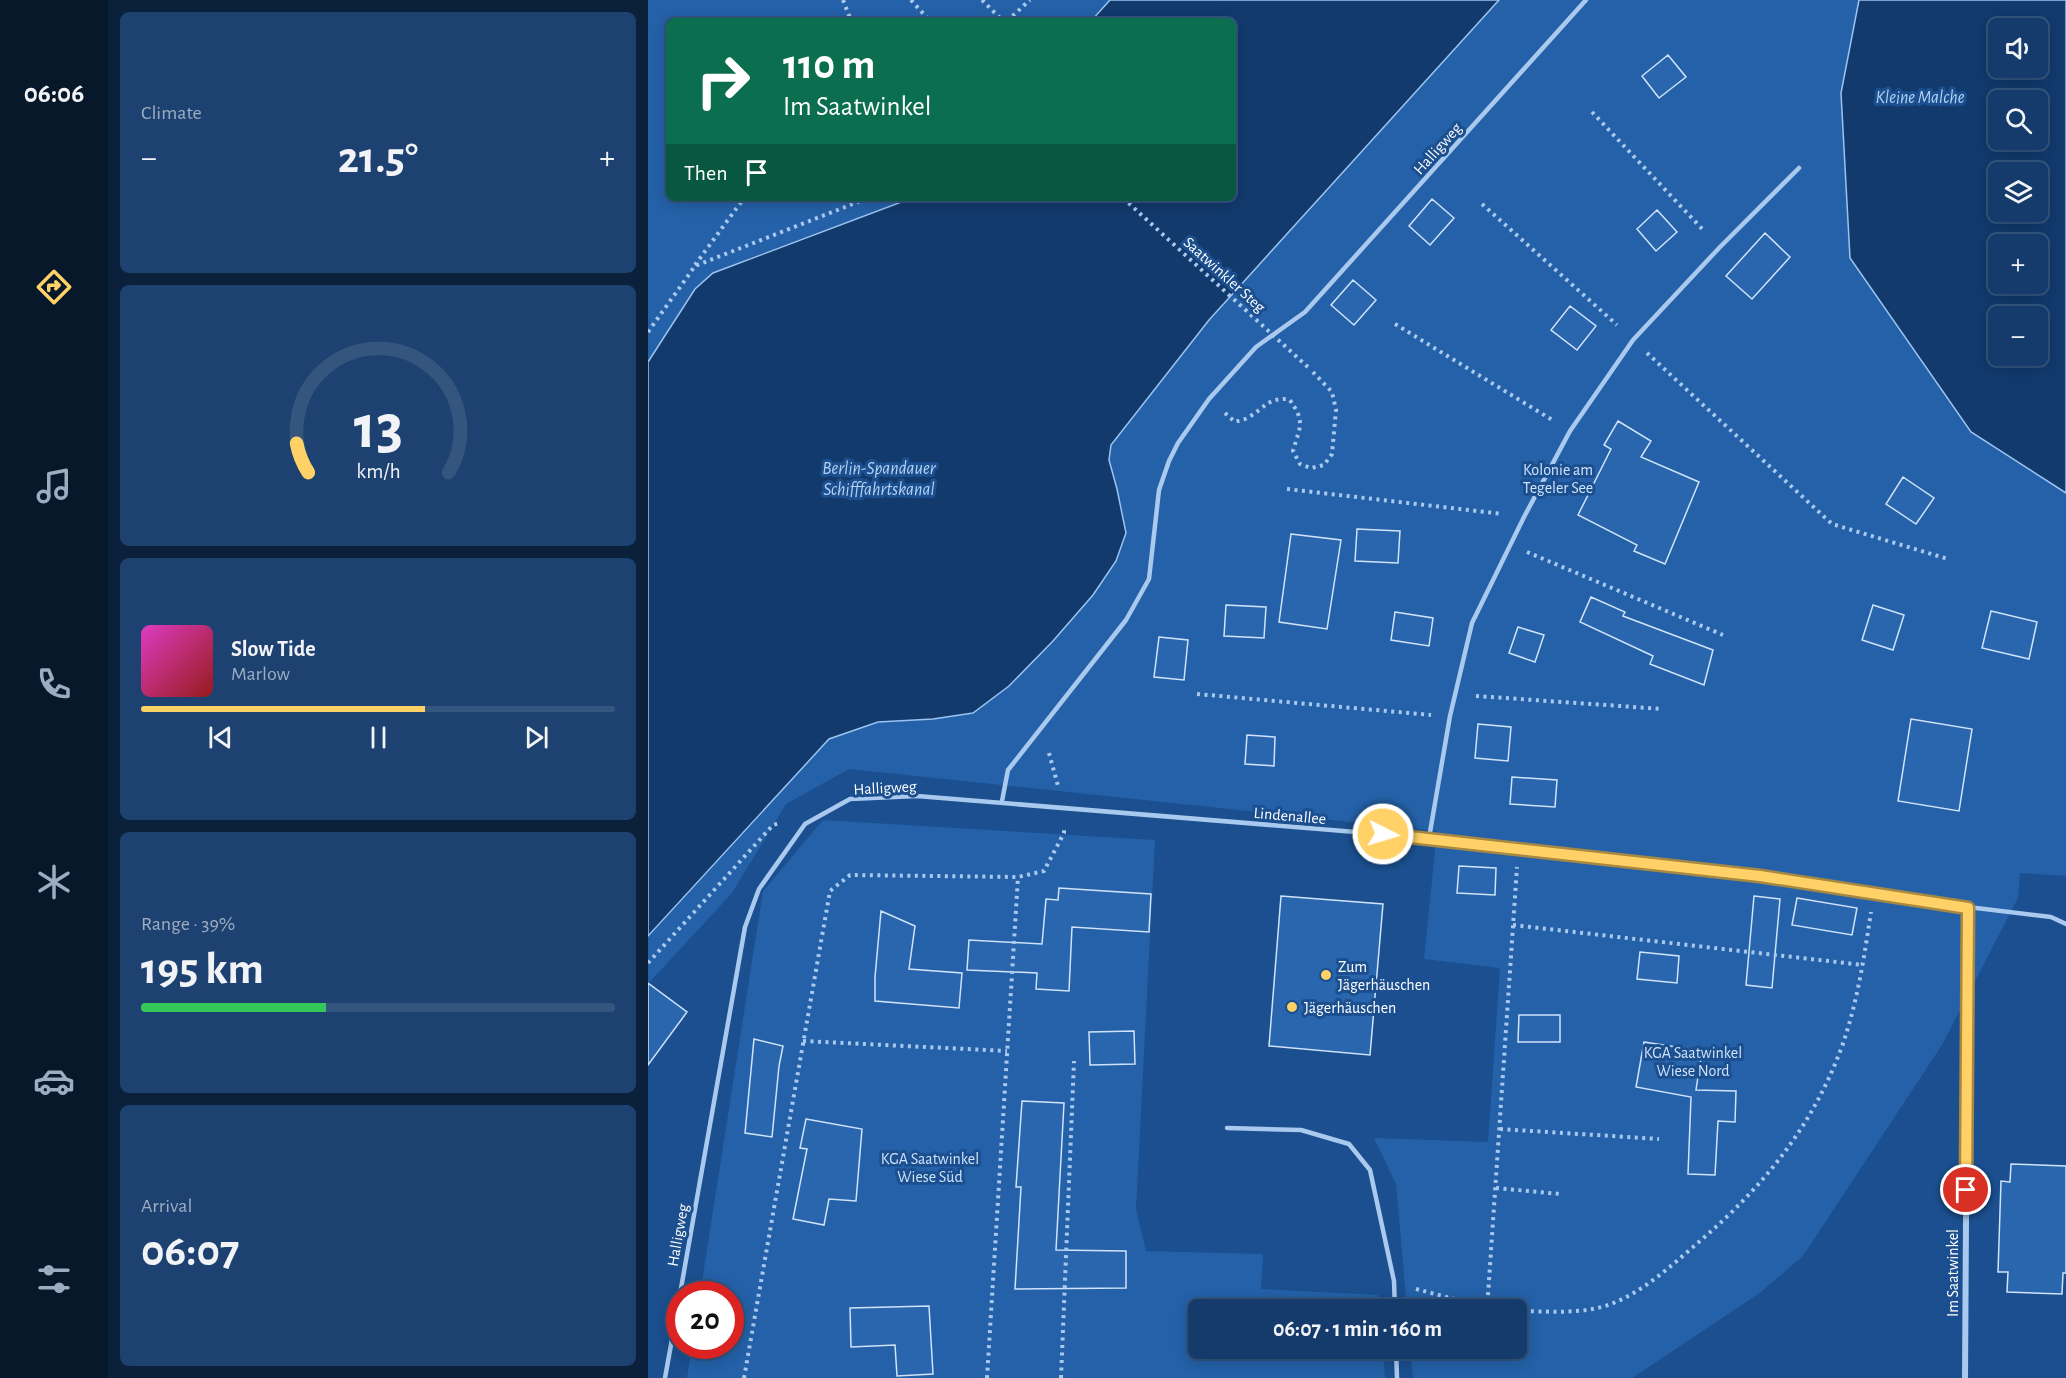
<!DOCTYPE html>
<html lang="en">
<head>
<meta charset="utf-8">
<style>
  :root { --surface:#143b6b; --page:#1d4271; --text:#f1f3f6; --muted:#9dadc1; --line:#33557e; --accent:#ffd166 }
  body { margin:0; font-family:"Alegreya Sans",sans-serif; background:var(--page); color:var(--text); height:100vh; display:flex; flex-direction:column; font-size:22px; white-space:nowrap }
  * { box-sizing:border-box; margin:0 }
  p { font-size:20px; color:var(--muted) }
  .icon { flex:none; width:33px; height:33px; fill:none; stroke:currentColor; stroke-width:2; stroke-linecap:round; stroke-linejoin:round }
  .map { position:relative; flex:1; overflow:hidden }
  .details { display:flex; flex-direction:column; gap:12px; padding:12px; background:#0b203b; width:540px }
  .details>* { flex:none }
  .banner { position:absolute; left:18px; top:18px; width:570px; height:183px; border-radius:9px; box-shadow:0 3px 15px #0003,0 0 0 2px var(--line); background:#0b6e4f; color:#fff; overflow:hidden }
  .controls { position:absolute; left:1340px; top:18px; display:grid; gap:12px }
  .controls a { display:grid; place-items:center; width:60px; height:60px; border-radius:9px; background:var(--surface); box-shadow:0 3px 15px #0003,0 0 0 2px var(--line); font-size:30px }
  .speed { position:absolute; left:18px; top:1281px; display:flex; gap:12px; font-size:30px; font-weight:700; text-align:center }
  .speed>* { display:grid; place-content:center; width:78px; height:78px; border-radius:50%; background:var(--surface); box-shadow:0 3px 15px #0003,0 0 0 2px var(--line); line-height:1 }
  .speed .limit { border:9px solid #d22; background:#fff; color:#111 }
  .pin { position:absolute; display:grid; place-items:center; width:51px; height:51px; color:#fff; margin:-26px; border:3px solid #fff; border-radius:50%; box-shadow:0 2px 6px #0007 }
  .me { position:absolute; width:66px; margin:-33px; rotate:95deg; stroke-linejoin:round; filter:drop-shadow(0 0 4px #0008) }
  .turn { display:flex; align-items:center; gap:21px; height:126px; padding:0 18px; font-size:27px }
  .turn .icon { width:78px; height:78px; stroke-width:2.5 }
  .turn b { display:block; font-size:42px; line-height:51px }
  .then { display:flex; align-items:center; height:57px; padding:0 18px; background:#0003; gap:12px; font-size:22px }
  .big { font-size:45px; font-weight:600; line-height:1.1 }
  .details .tile { flex:1; display:flex; flex-direction:column; justify-content:center; gap:9px; min-width:0; padding:0 21px; border-radius:9px; background:var(--page) }
  .details .dial { align-items:center; gap:0 }
  .dial svg { height:156px; overflow:visible; fill:none; stroke:var(--line); stroke-width:7; stroke-linecap:round; text-anchor:middle }
  .dial text { fill:var(--text); stroke:none }
  .song { display:flex; align-items:center; gap:18px }
  .cover { width:72px; height:72px; border-radius:9px; background:linear-gradient(135deg,hsl(310 70% 55%),hsl(0 70% 35%)) }
  .played { height:6px; border-radius:3px; background:linear-gradient(90deg,var(--accent) 60%,var(--line) 60%) }
  .keys { display:flex; justify-content:space-around; direction:ltr }
  .heat { display:flex; justify-content:space-between; align-items:center; font-size:33px; direction:ltr }
  .charge { height:9px; border-radius:4px; background:linear-gradient(90deg,#34c759 39%,var(--line) 0) }
  .trip { position:absolute; left:540px; top:1299px; width:339px; height:60px; border-radius:9px; background:var(--surface); box-shadow:0 3px 15px #0003,0 0 0 2px var(--line); font-weight:600; line-height:60px; text-align:center }
  main { display:flex; flex:1; min-height:0 }
  .tab-bar { display:flex; flex-direction:column; width:108px; justify-content:space-around; align-items:center; background:#08182b; color:var(--muted) }
  .tab-bar .icon { width:42px; height:42px }
  .tab-bar .selected { color:var(--accent) }
  .tab-bar b { font-size:27px; color:var(--text) }
  .map>svg:first-child { display:block }
  .green { fill:#2461a8 }
  .water { fill:#123a6d; stroke:#9cc4f0; stroke-width:1.5; fill-rule:evenodd }
  .building { fill:#2a66ad; stroke:#cfe3fa; stroke-width:1.5 }
  .lines { fill:none; stroke-linecap:round; stroke-linejoin:round }
  .path { stroke:#a9c9ee; stroke-width:4; stroke-dasharray:3 4.5; stroke-linecap:butt }
  .lane { stroke:#a9c9ee; stroke-width:4.5 }
  .street { stroke:#a9c9ee; stroke-width:6 }
  .path-bridge { stroke:#a9c9ee; stroke-width:4; stroke-dasharray:3 4.5; stroke-linecap:butt }
  .route-casing { stroke:#a68842; stroke-width:15 }
  .route { stroke:#ffd166; stroke-width:10 }
  .poi-dot { fill:#ffd166; stroke:#1b4f8f; stroke-width:2 }
  .labels { text-anchor:middle; stroke-width:6; stroke-linejoin:round; paint-order:stroke }
  .street-label { font-size:16px; fill:#fff; stroke:#1b4f8f }
  .park-label { font-size:16px; fill:#cfe3fa; stroke:#1b4f8f }
  .poi-label { font-size:16px; fill:#fff; stroke:#1b4f8f; text-anchor:start }
  .water-label { font-size:18px; font-style:italic; fill:#b5d3f5; stroke:#1b4f8f }
</style>
</head>
<body>
<main>
<nav class="tab-bar">
<b>06:06</b>
<svg class="icon selected" aria-label="directions" viewBox="0 0 24 24"><path d="M12 3l9 9-9 9-9-9zM9 14v-3h6M13 9l2 2-2 2"/></svg>
<svg class="icon" aria-label="music" viewBox="0 0 24 24"><path d="M9 18V5l10-2v13"/><circle cx="6" cy="18" r="3"/><circle cx="16" cy="16" r="3"/></svg>
<svg class="icon" aria-label="phone" viewBox="0 0 24 24"><path d="M5 4h4l2 5-3 2q2 4 5 5l2-3 5 2v4C11 20 4 13 5 4z"/></svg>
<svg class="icon" aria-label="climate" viewBox="0 0 24 24"><path d="M12 3v18M4 7l16 10M4 17L20 7"/></svg>
<svg class="icon" aria-label="car" viewBox="0 0 24 24"><path d="M5 17H2v-5l4-1 3-4h7l3 4 3 1v5h-3M9 17h6M6 11h13"/><circle cx="7" cy="17" r="2"/><circle cx="17" cy="17" r="2"/></svg>
<svg class="icon" aria-label="filters" viewBox="0 0 24 24"><path d="M4 7h16M4 17h16"/><circle cx="9" cy="7" r="2"/><circle cx="15" cy="17" r="2"/></svg>
</nav>
<section class="details">
<div class="tile"><p>Climate</p>
<div class="heat"><a>−</a><b class="big">21.5°</b><a>+</a></div>
</div>
<div class="tile dial"><svg viewBox="0 0 100 80">
<path d="M14 69A42 42 0 1 1 86 69"/>
<path d="M14 69A42 42 0 0 1 8 54" stroke="#ffd166"/>
<text x="50" y="56" font-size="32" font-weight="700">13</text>
<text x="50" y="72" font-size="11">km/h</text>
</svg></div>
<div class="tile">
<div class="song"><i class="cover"></i><div><b>Slow Tide</b><p>Marlow</p></div></div>
<div class="played"></div>
<div class="keys"><svg class="icon" aria-label="previous" viewBox="0 0 24 24"><path d="M18 5L8 12l10 7zM5 5v14"/></svg><svg class="icon" aria-label="pause" viewBox="0 0 24 24"><path d="M8 5v14M16 5v14"/></svg><svg class="icon" aria-label="next" viewBox="0 0 24 24"><path d="M6 5l10 7-10 7zM19 5v14"/></svg></div>
</div>
<div class="tile"><p>Range · 39%</p><b class="big">195 km</b><div class="charge"></div></div>
<div class="tile"><p>Arrival</p><b class="big">06:07</b></div>
</section>
<div class="map">
<svg width="1418" height="1378" viewBox="0 0 1418 1378">
  <rect width="100%" height="100%" fill="#1b4f8f"/>
  <!-- green -->
  <path class="green" d="M0 0H462L443 21H21V198H264L101 258 47 289 0 362Z
    M851 0H1211L1193 93 1323 432 1418 493V876L1372 873 1370 898 1294 1045 1155 1256 1113 1292 984 1378H765L762 1349 868 1348V1310L759 1309 748 1184 726 1138 840 1142 852 968 776 959 789 831 201 769 138 804 84 893 0 984V936L181 739 230 722 285 719 405 641 445 595 468 561 469 489 461 460 463 445 561 320Z
    M175 820 507 840 488 1209 498 1251 615 1254 613 1289 730 1295 731 1309 550 1310V1348L735 1349 737 1378H39L44 1346H82V1294H52L115 891Z"/>
  <!-- water -->
  <path class="water" d="M462 0H851L561 320 463 445 461 460 469 489 478 533 468 561 445 595 405 641 361 686 325 713 285 719 230 722 181 739 0 936V362L47 289 65 273 264 198H585V21H443Z
    M1211 0H1418V493L1323 432 1202 258 1193 93ZM1350 28H1389V68H1350ZM1350 100H1389V140H1350ZM1350 172H1389V212H1350ZM1350 244H1389V284H1350ZM1350 316H1389V356H1350Z"/>
  <!-- building -->
  <path class="building" d="M1020 55 1038 77 1011 98 994 76Z
    M784 199 806 218 782 245 761 226Z
    M1009 210 1029 232 1008 251 989 229Z
    M1117 233 1142 257 1104 299 1078 276Z
    M705 280 728 300 706 325 683 305Z
    M922 306 948 326 929 350 903 330Z
    M970 421 1003 441 993 457 1051 482 1017 564 986 551 989 545 930 515 963 449 956 445Z
    M1255 477 1286 498 1268 524 1238 504Z
    M709 529 752 531 750 563 707 561Z
    M643 534 693 540 679 629 631 622Z
    M943 597 977 612 975 616 1065 650 1056 685 1002 664 1005 656 932 622Z
    M578 605 618 607 616 638 576 636Z
    M1225 605 1256 615 1245 650 1214 640Z
    M1343 611 1389 622 1381 659 1334 648Z
    M747 612 785 618 781 646 743 640Z
    M870 627 896 635 887 662 861 653Z
    M511 637 540 640 536 680 506 677Z
    M1263 719 1324 729 1311 811 1250 801Z
    M830 724 863 727 860 761 827 758Z
    M599 735 627 737 626 766 597 764Z
    M864 777 909 780 907 807 862 804Z
    M811 866 848 868 847 895 809 893Z
    M411 888 503 894 501 932 424 927 421 991 388 989 389 973 319 970 321 940 394 944 398 899 410 900Z
    M633 896 735 904 722 1055 621 1046Z
    M1106 896 1132 899 1124 988 1098 985Z
    M1149 898 1209 908 1204 935 1144 925Z
    M233 911 267 926 261 969 314 973 311 1008 227 1001V977Z
    M992 952 1031 956 1029 983 989 979Z
    M0 983 39 1012 0 1065Z
    M871 1015H912V1042H870Z
    M486 1031 487 1064 442 1065 441 1032Z
    M106 1039 135 1046 131 1066 124 1137 97 1133Z
    M996 1042 1054 1051 1048 1090 1088 1091 1087 1122 1070 1121 1067 1175 1040 1174 1043 1097 988 1087Z
    M374 1101 416 1103 408 1250 478 1251V1288L367 1289 373 1187H368Z
    M158 1119 214 1129 208 1201 181 1199 176 1225 145 1219 159 1149 152 1148Z
    M1363 1164 1418 1166V1273H1415L1414 1294 1359 1292 1360 1272H1350L1353 1181 1362 1182Z
    M281 1306 285 1374 249 1376 247 1345 203 1347 202 1308Z"/>
  <g class="lines">
    <!-- path -->
    <path class="path" d="M195 0 203 21
      M263 0 282 21
      M334 0 355 21
      M359 21 382 0
      M944 112 1057 232
      M834 204 969 325
      M47 265 96 198
      M747 324 906 421
      M0 332 47 266 220 198
      M999 353 1184 524 1300 559
      M577 413 587 422C592 420 597 420 601 417 618 407 619 398 641 399 658 422 652 426 645 451L652 464 663 468 676 465 684 454 688 410 684 392 662 369
      M639 489 855 514
      M879 552 1075 635
      M549 694 783 715
      M828 696 1015 709
      M401 753 410 786
      M865 925 1215 965
      M0 963 125 825 132 823
      M155 1041 359 1051
      M852 1129 1011 1139
      M848 1188 912 1194
      M768 1289 848 1310
      M839 1310 869 867
      M868 1311C899 1311 934 1315 963 1304 997 1291 1025 1264 1052 1241 1114 1188 1164 1127 1193 1049 1209 1005 1216 958 1223 912
      M839 1361V1348
      M96 1378 182 891 202 875 370 877 396 871 416 833V829
      M339 1378 370 877
      M413 1378 426 1061"/>
    <!-- lane -->
    <path class="lane" d="M354 801 360 770 478 620 501 579 511 490 521 461 530 443 561 399 608 347 657 312 938 0
      M781 838 802 716 824 623 876 517 922 431 985 340 1072 247 1151 168
      M579 1128 653 1130 701 1144 722 1170 746 1281 747 1310
      M32 1294 97 927 111 889 157 824 202 799 269 796 781 838 1112 876 1320 907 1403 917 1418 924
      M748 1348 749 1378
      M17 1378 32 1295"/>
    <!-- street -->
    <path class="street" d="M1317 1378 1320 907"/>
    <!-- path-bridge -->
    <path class="path-bridge" d="M475 198 662 369"/>
  </g>
  <g class="lines">
    <!-- route casing -->
    <g class="route-casing">
      <path id="route" d="M735 834 1112 876 1320 908 1318 1190"/>
    </g>
    <!-- route -->
    <use href="#route" class="route"/>
  </g>
  <!-- markers -->
  <g class="poi-dot">
    <circle cx="678" cy="975" r="6"/>
    <circle cx="644" cy="1007" r="6"/>
  </g>
  <g class="labels">
    <!-- street labels -->
    <g class="street-label">
      <text transform="translate(789 148) rotate(-48)" y="6">Halligweg</text>
      <text transform="translate(577 274) rotate(42)" y="6">Saatwinkler Steg</text>
      <text transform="translate(237 787) rotate(-3)" y="6">Halligweg</text>
      <text transform="translate(642 815) rotate(5)" y="6">Lindenallee</text>
      <text transform="translate(29 1235) rotate(-80)" y="6">Halligweg</text>
      <text transform="translate(1304 1273) rotate(-90)" y="6">Im Saatwinkel</text>
    </g>
    <!-- park labels -->
    <g class="park-label">
      <text x="910" y="475">Kolonie am<tspan x="910" dy="18">Tegeler See</tspan></text>
      <text x="1045" y="1058">KGA Saatwinkel<tspan x="1045" dy="18">Wiese Nord</tspan></text>
      <text x="282" y="1164">KGA Saatwinkel<tspan x="282" dy="18">Wiese Süd</tspan></text>
    </g>
    <!-- poi labels -->
    <g class="poi-label">
      <text x="690" y="972">Zum<tspan x="690" dy="18">Jägerhäuschen</tspan></text>
      <text x="656" y="1013">Jägerhäuschen</text>
    </g>
    <!-- water labels -->
    <g class="water-label">
      <text x="1272" y="103">Kleine Malche</text>
      <text x="231" y="474">Berlin-Spandauer<tspan x="231" dy="21">Schifffahrtskanal</tspan></text>
    </g>
  </g>
</svg>
<div class="controls">
<a><svg class="icon" aria-label="sound" viewBox="0 0 24 24"><path d="M4 9h4l5-4v14l-5-4H4zM17 9q2 3 0 6"/></svg></a>
<a><svg class="icon" aria-label="search" viewBox="0 0 24 24"><circle cx="10" cy="10" r="6"/><path d="M15 15l6 6"/></svg></a>
<a><svg class="icon" aria-label="layers" viewBox="0 0 24 24"><path d="M12 4l9 5-9 5-9-5zM3 14l9 5 9-5"/></svg></a>
<a>+</a>
<a>−</a>
</div>
<div class="speed"><div class="limit">20</div></div>
<div class="pin" style="left:1318px;top:1190px;background:#d93025"><svg class="icon" aria-label="arrive" viewBox="0 0 24 24"><path d="M6 21V4h12l-3 4 3 4H6"/></svg></div>
<svg class="me" style="left:735px;top:834px" viewBox="-20 -20 40 40"><circle r="17" fill="#ffd166" stroke="#fff" stroke-width="3"/><path d="M0-11L8 9 0 5-8 9z" fill="#fff"/></svg>
<div class="trip">06:07 · 1 min · 160 m</div>
<div class="banner">
<div class="turn"><svg class="icon" aria-label="right" viewBox="0 0 24 24"><path d="M7 20v-9h11M14 6l5 5-5 5"/></svg><div><b>110 m</b>Im Saatwinkel</div></div>
<div class="then">Then<svg class="icon" aria-label="arrive" viewBox="0 0 24 24"><path d="M6 21V4h12l-3 4 3 4H6"/></svg></div>
</div>
</div>
</main>
</body>
</html>
